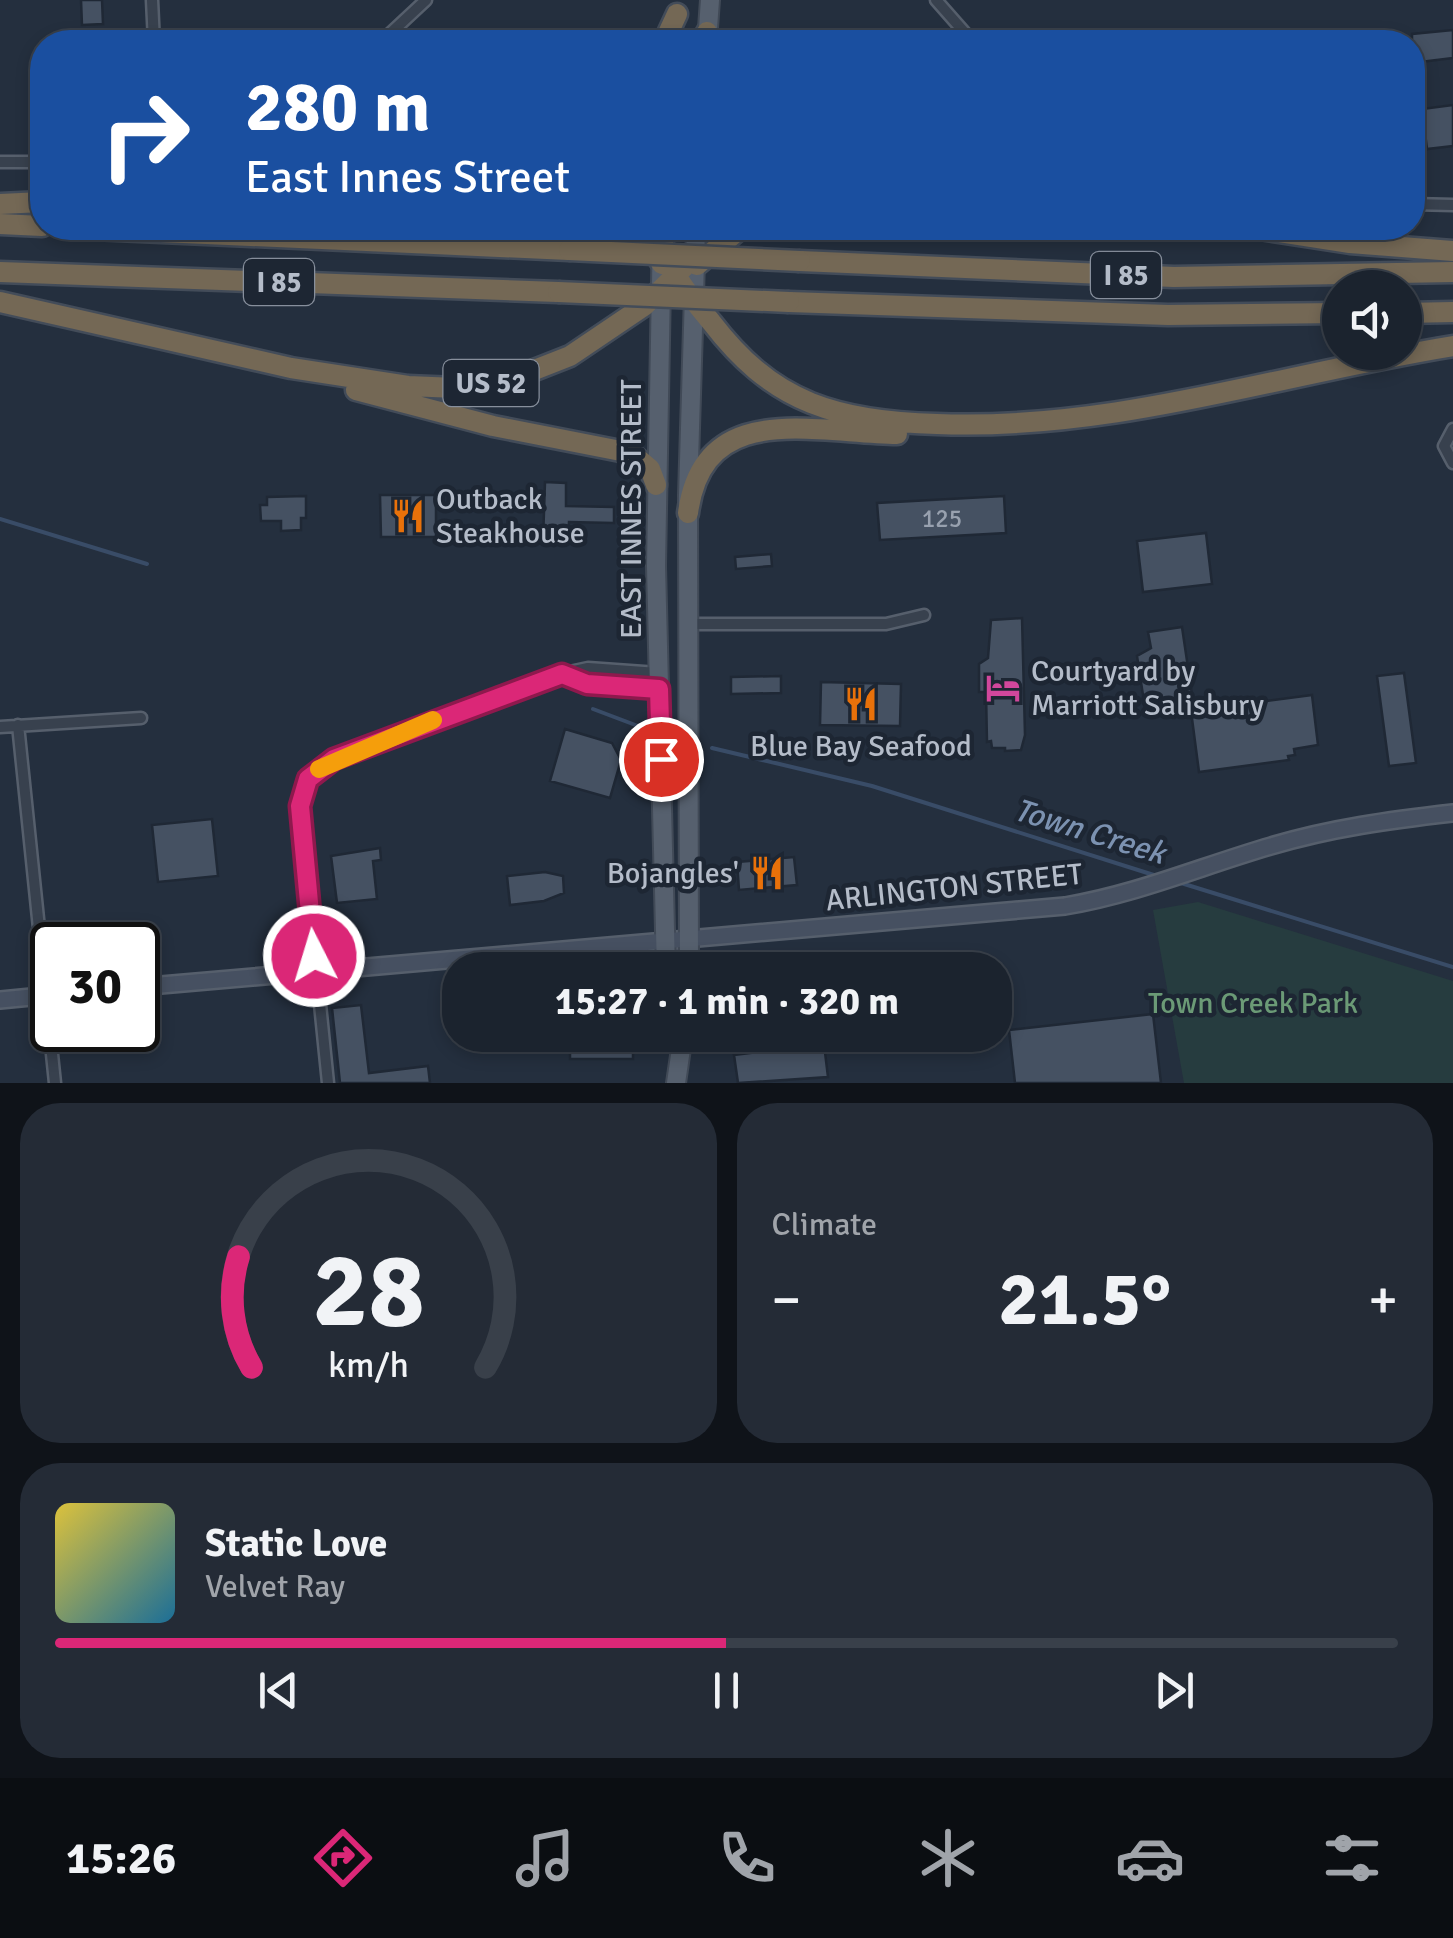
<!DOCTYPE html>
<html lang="en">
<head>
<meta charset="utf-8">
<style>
  :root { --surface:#1b232e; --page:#242b36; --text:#f1f3f6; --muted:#a0a4aa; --line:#39404a; --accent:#db2777 }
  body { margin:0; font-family:Signika,sans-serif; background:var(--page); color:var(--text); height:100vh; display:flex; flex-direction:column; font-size:38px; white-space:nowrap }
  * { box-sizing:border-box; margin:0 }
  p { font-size:32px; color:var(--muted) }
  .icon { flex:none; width:55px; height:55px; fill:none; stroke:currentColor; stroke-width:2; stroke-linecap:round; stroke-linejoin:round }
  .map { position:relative; height:1083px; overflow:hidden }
  .details { display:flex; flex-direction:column; gap:20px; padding:20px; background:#0f1319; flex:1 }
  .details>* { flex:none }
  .hud { position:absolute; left:30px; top:30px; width:1395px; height:210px; border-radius:40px; box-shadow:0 5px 15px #0003,0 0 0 2px var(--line); background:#1a4fa0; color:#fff; overflow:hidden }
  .controls { position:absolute; left:1322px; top:270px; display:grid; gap:20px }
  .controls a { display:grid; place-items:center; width:100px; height:100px; border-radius:50%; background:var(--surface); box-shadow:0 5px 15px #0003,0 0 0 2px var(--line); font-size:50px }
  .speed { position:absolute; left:30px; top:922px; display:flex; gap:20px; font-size:50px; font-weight:700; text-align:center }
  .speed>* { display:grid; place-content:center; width:130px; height:130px; border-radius:50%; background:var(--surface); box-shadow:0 5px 15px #0003,0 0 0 2px var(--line); line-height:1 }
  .speed .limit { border:5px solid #111; border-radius:15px; background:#fff; color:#111 }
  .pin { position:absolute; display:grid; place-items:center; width:85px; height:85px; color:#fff; margin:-42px; border:5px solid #fff; border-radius:50%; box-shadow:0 2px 10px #0007 }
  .me { position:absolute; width:110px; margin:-55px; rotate:355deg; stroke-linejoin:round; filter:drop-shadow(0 0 8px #0008) }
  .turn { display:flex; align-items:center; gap:35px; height:210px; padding:0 50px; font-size:45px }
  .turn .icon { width:130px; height:130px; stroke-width:2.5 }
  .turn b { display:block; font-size:70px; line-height:85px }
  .big { font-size:75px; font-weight:700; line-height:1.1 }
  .details .tile { flex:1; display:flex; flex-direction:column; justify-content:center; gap:15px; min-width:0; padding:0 35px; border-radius:40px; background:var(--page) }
  .details .dial { align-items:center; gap:0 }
  .dial svg { height:260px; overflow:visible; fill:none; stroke:var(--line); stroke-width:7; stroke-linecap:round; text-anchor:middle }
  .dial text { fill:var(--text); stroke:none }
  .song { display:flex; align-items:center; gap:30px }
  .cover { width:120px; height:120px; border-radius:15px; background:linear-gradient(135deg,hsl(50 70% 55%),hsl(200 70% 35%)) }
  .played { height:10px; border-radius:5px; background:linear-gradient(90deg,var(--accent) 50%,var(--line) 50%) }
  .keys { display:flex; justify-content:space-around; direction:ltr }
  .heat { display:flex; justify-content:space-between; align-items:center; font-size:55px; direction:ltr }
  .details .tiles { flex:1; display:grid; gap:20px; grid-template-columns:1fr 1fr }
  .tile:last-child { grid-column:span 2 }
  .trip { position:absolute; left:442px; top:952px; width:570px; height:100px; border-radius:40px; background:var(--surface); box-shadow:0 5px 15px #0003,0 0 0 2px var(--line); font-weight:700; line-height:100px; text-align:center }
  .tabs { display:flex; height:160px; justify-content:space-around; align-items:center; background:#0b0e12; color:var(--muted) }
  .tabs .icon { width:70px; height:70px }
  .tabs .on { color:var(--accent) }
  .tabs b { font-size:45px; color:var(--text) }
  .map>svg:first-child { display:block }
  .green { fill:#263c3f }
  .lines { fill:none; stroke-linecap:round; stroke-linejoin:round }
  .stream { stroke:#394c67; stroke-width:4 }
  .building { fill:#455162; stroke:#1f2835; stroke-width:2.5 }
  .street-casing { stroke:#565f6c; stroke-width:15 }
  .secondary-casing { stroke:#565f6c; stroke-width:20 }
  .primary-casing { stroke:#414a57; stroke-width:22 }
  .highway-casing { stroke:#434c59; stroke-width:25 }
  .street { stroke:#38414e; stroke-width:10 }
  .secondary { stroke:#465061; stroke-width:15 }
  .primary { stroke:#56606e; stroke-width:18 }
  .highway { stroke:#746855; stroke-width:20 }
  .highway-bridge-casing { stroke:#434c59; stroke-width:25; stroke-linecap:butt }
  .highway-bridge { stroke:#746855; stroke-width:20 }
  .route-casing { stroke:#8e194d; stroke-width:25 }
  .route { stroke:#db2777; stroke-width:18 }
  .slow { stroke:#f59e0b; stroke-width:18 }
  .labels { text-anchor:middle; stroke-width:9; stroke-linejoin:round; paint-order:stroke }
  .number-label { font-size:25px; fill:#98a1af }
  .shield { fill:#1d2633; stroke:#878f9c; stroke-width:2.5 }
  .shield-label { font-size:28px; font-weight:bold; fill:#b4bcc9 }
  .poi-label { font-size:30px; fill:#b4bcc9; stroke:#1d2633; text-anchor:start }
  .street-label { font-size:30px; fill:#b4bcc9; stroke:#1d2633 }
  .park-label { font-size:30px; fill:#6b9a76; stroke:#1d2633 }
  .water-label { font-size:32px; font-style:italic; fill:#7c92b1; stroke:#1d2633 }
</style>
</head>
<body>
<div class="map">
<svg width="1453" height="1083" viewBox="0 0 1453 1083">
  <rect width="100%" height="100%" fill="#242f3e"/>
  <!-- green -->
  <path class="green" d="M1198 902 1453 981V1083H1184L1153 910Z"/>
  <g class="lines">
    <!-- stream -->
    <path class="stream" d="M0 519 147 564
      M593 709 638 726
      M712 748 872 786 1157 876
      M1181 883 1453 967"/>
  </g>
  <!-- building -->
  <path class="building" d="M81 0H102L103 24 82 25Z
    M1453 30V58L1412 63V34Z
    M1453 105V146L1427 149 1422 109Z
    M545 482 566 483V506L614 507V523L569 522 568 542 543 541Z
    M380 495H436V537H381Z
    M306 496V518H301V530L281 531V521H261L260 505H267V497Z
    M1004 496 1006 533 880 540 877 503Z
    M1206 533 1212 584 1143 592 1137 541Z
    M771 554 772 566 736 569 735 557Z
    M1022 618 1025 735 1021 750 1005 751V748H992L991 741 987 742 986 692H979V664L988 658 991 620Z
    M1182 627 1194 708 1146 715 1137 656 1151 648 1148 632Z
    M1404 673 1416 763 1389 766 1377 676Z
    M781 676V693L731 694V677Z
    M821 682 901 684 900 726 820 725Z
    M1312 695 1318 745 1294 749 1295 755 1288 756 1289 760 1199 772 1191 711Z
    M565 729 612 743 621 760 610 798 550 781Z
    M212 819 218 876 158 882 152 825Z
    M380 848 381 860 373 861 377 899 337 903 331 856Z
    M794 857 797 885 739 890 737 862Z
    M545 872 563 876 564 893 544 901 510 905 507 876Z
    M361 1005 369 1073 428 1066 430 1083H340L332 1008Z
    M1153 1014 1161 1083H1015L1009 1030Z
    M570 1038H633V1059H570Z
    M824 1044 828 1077 738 1083 734 1055Z"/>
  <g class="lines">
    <!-- street casing -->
    <g class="street-casing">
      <path id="street" d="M152 0 154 42
        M936 0 973 42
        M381 42 426 0
        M0 162H42
        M1412 204 1453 205
        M1453 429 1444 446 1453 463
        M688 624H886L924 615
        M562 674 587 683 659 689
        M18 725 55 1083
        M0 727 141 718
        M328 1083 300 807 308 779 334 759 551 676 588 668 658 673"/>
    </g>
    <!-- secondary casing -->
    <g class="secondary-casing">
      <path id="secondary" d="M138 987 1065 906C1137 894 1202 866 1271 846 1331 828 1391 820 1453 813
        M0 1000 52 995"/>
    </g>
    <!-- primary casing -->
    <g class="primary-casing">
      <path id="primary" d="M707 42 710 0
        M662 228 656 566 666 970
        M689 970 688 495 696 228
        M676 1083 683 1035"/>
    </g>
    <!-- highway casing -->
    <g class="highway-casing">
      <path id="highway" d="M707 32 708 42
        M664 42 677 14
        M0 204 42 202
        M0 224 42 226
        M71 228 569 250
        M639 228 662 264
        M1253 228 1350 243 1453 251
        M662 240C667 270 693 300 712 323 739 358 769 386 811 403 851 419 895 423 937 424 1115 431 1280 374 1453 346
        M800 261 1174 277 1453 272
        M697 265 741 228
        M0 272 558 292
        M0 302 291 368 408 386 456 388 514 378 570 356 644 306 686 265
        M789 302 1168 315 1340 313
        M1405 313 1453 312
        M356 390 493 426 631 453 650 469 656 485
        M688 513C703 399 813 433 897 434"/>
    </g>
    <!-- street -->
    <use href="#street" class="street"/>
    <!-- secondary -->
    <use href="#secondary" class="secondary"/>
    <!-- primary -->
    <use href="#primary" class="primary"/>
    <!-- highway -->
    <use href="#highway" class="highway"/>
    <!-- highway-bridge casing -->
    <g class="highway-bridge-casing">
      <path id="highway-bridge" d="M569 250 800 261
        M558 292 789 302"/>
    </g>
    <!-- highway-bridge -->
    <use href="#highway-bridge" class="highway-bridge"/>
  </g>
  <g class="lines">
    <!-- route casing -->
    <g class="route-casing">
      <path id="route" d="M314 956 300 806 308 779 334 759 562 674 587 684 659 689 661 759"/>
    </g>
    <!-- route -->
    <use href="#route" class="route"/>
    <!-- slow -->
    <path class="slow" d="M319 769 433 720"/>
  </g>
  <!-- icons -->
  <defs>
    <g id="restaurant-bare" transform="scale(2.7)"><path d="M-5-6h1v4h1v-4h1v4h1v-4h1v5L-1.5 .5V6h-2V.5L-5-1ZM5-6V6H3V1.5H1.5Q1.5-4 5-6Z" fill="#e8710a" stroke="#1d2633" stroke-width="2.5" paint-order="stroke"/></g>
    <g id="hotel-bare" transform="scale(2.7)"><path d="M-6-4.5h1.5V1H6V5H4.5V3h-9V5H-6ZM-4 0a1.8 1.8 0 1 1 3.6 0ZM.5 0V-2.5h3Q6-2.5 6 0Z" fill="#d1479c" stroke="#1d2633" stroke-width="2.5" paint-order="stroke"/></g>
  </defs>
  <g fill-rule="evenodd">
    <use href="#restaurant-bare" x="408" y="516"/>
    <use href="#hotel-bare" x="1003" y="688"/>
    <use href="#restaurant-bare" x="861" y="704"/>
    <use href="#restaurant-bare" x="767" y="873"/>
  </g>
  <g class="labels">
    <!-- number labels -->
    <g class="number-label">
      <text x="942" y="527">125</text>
    </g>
    <!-- shield labels -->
    <g class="shield">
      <rect x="1091" y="252" width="70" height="46" rx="8"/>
      <rect x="244" y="259" width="70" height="46" rx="8"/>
      <rect x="443.5" y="360" width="95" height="46" rx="8"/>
    </g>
    <g class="shield-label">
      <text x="1126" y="285">I 85</text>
      <text x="279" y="292">I 85</text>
      <text x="491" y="393">US 52</text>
    </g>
    <!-- poi labels -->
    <g class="poi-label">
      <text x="436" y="509">Outback<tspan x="436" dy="34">Steakhouse</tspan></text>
      <text x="1031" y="681">Courtyard by<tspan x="1031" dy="34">Marriott Salisbury</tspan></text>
      <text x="861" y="756" text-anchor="middle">Blue Bay Seafood</text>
      <text x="739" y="883" text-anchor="end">Bojangles'</text>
    </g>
    <!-- street labels -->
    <g class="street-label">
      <text transform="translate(631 509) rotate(-90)" y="10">EAST INNES STREET</text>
      <text transform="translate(954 887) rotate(-6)" y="10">ARLINGTON STREET</text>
    </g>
    <!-- park labels -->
    <g class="park-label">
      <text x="1253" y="1013">Town Creek Park</text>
    </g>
    <!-- water labels -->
    <g class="water-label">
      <text transform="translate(1090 831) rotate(17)" y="11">Town Creek</text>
    </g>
  </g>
</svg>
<div class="controls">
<a><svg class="icon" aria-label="sound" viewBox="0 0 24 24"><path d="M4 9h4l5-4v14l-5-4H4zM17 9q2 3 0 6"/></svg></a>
</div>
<div class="speed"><div class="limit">30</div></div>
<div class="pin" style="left:661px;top:759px;background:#d93025"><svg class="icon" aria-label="arrive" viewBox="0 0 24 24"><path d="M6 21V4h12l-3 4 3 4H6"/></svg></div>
<svg class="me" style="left:314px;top:956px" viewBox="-20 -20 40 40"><circle r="17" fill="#db2777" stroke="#fff" stroke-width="3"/><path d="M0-11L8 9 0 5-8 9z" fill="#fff"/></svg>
<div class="trip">15:27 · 1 min · 320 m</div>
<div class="hud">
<div class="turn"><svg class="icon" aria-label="right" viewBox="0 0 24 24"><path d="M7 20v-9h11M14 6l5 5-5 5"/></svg><div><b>280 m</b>East Innes Street</div></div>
</div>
</div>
<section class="details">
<div class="tiles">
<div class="tile dial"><svg viewBox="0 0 100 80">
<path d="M14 69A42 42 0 1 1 86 69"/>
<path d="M14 69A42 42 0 0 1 10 35" stroke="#db2777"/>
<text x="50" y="56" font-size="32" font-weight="700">28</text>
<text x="50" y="72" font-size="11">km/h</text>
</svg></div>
<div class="tile"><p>Climate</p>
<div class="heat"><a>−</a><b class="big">21.5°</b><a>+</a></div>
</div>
<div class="tile">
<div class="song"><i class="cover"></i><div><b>Static Love</b><p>Velvet Ray</p></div></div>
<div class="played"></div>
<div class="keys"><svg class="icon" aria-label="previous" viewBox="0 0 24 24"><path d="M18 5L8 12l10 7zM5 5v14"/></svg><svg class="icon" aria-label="pause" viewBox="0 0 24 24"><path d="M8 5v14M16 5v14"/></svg><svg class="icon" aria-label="next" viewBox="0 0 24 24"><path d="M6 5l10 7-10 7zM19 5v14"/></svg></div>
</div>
</div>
</section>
<nav class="tabs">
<b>15:26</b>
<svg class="icon on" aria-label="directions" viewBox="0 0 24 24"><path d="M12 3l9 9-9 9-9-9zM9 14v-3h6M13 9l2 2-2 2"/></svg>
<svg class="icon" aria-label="music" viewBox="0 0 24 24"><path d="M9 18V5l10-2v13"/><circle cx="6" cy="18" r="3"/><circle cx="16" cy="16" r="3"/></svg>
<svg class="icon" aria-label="phone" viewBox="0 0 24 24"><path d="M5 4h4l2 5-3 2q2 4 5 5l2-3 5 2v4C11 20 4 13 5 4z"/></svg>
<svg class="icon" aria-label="climate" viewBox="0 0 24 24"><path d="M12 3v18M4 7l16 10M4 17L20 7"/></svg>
<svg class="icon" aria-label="car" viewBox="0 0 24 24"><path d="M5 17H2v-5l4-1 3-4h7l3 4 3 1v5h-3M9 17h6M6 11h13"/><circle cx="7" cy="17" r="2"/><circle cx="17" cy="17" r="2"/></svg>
<svg class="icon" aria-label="filters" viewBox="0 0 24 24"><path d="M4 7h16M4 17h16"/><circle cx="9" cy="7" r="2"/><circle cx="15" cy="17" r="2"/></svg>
</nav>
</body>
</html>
